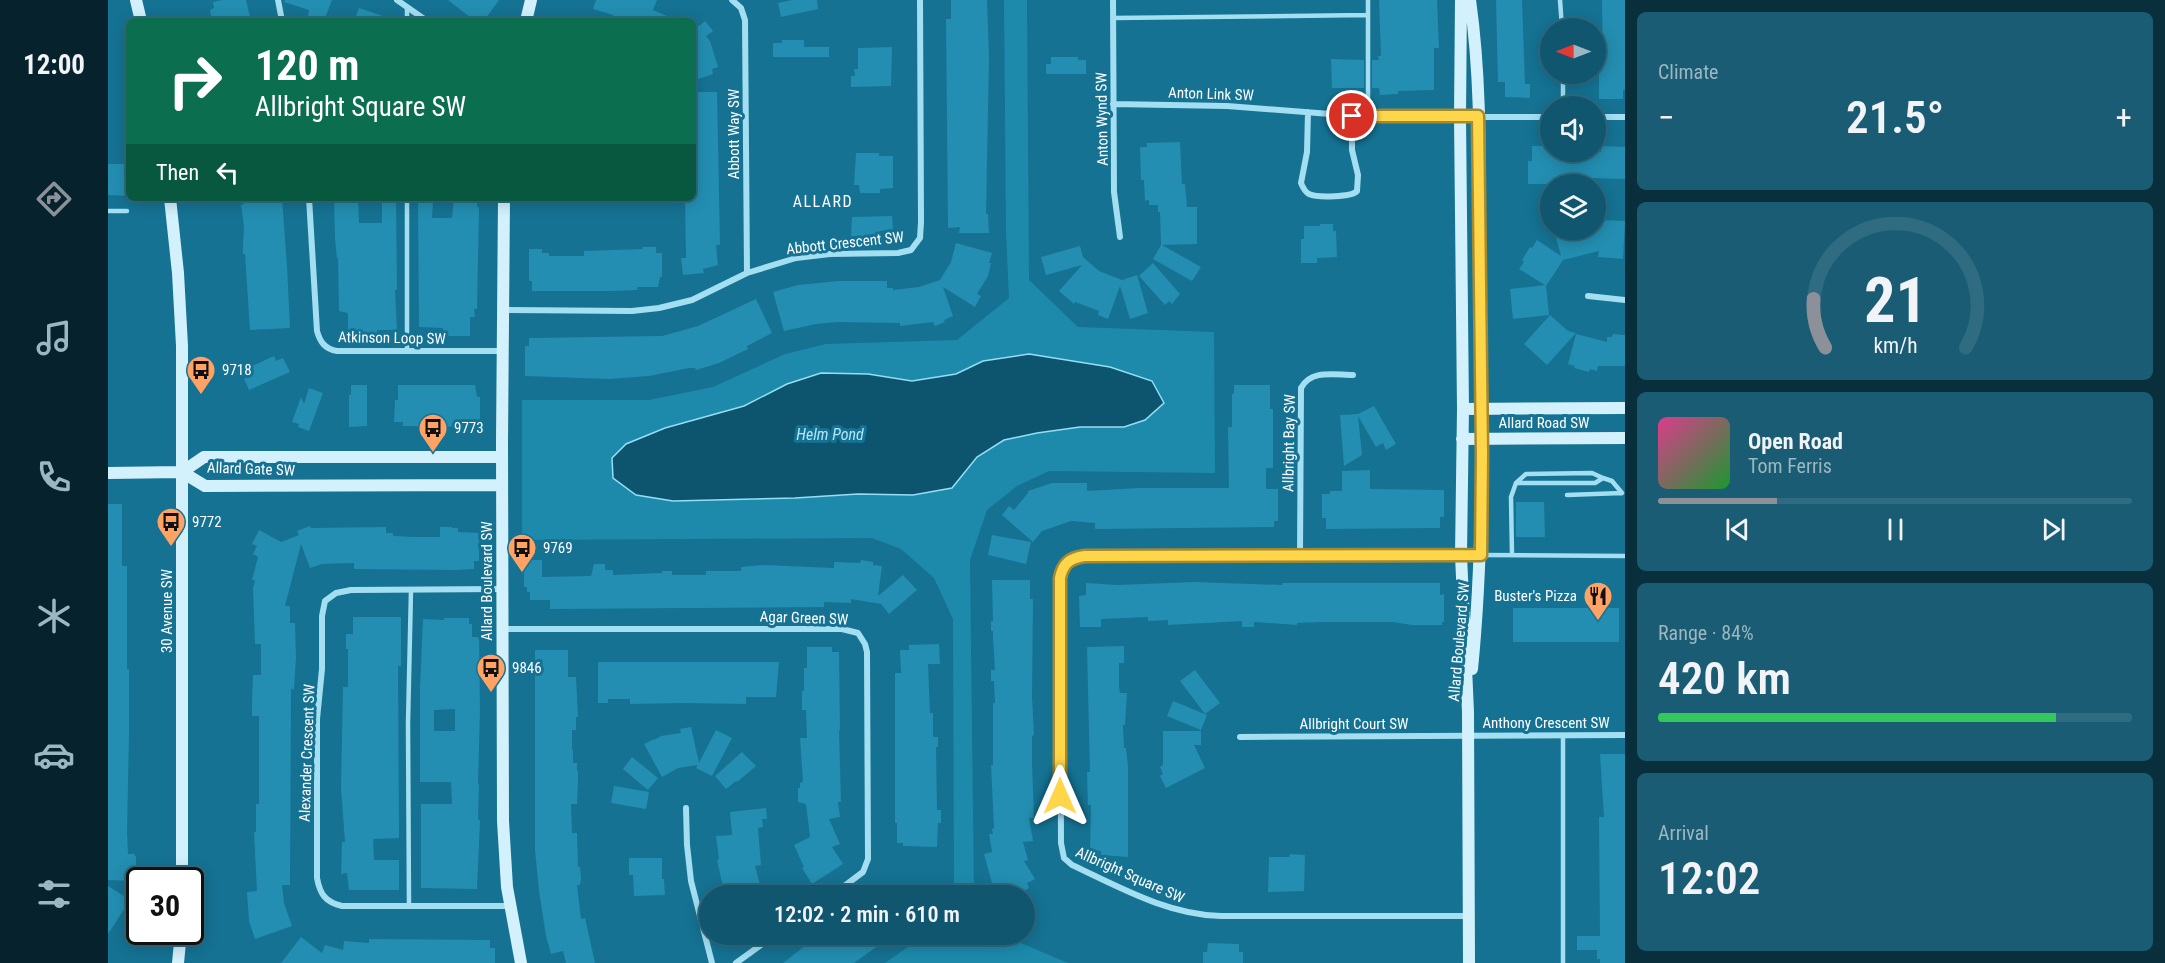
<!DOCTYPE html>
<html lang="en">
<head>
<meta charset="utf-8">
<style>
  :root { --surface:#10566e; --page:#195c73; --text:#f1f3f6; --muted:#9cb7c2; --line:#306c81; --accent:#8c9099 }
  body { margin:0; font-family:"Roboto Condensed",sans-serif; background:var(--page); color:var(--text); height:100vh; display:flex; flex-direction:column; font-size:22px; white-space:nowrap }
  * { box-sizing:border-box; margin:0 }
  p { font-size:20px; color:var(--muted) }
  .icon { flex:none; width:33px; height:33px; fill:none; stroke:currentColor; stroke-width:2; stroke-linecap:round; stroke-linejoin:round }
  .map { position:relative; flex:1; overflow:hidden }
  .sheet { display:flex; flex-direction:column; gap:12px; padding:12px; background:#092f3c; width:540px }
  .sheet>* { flex:none }
  .top-card { position:absolute; left:18px; top:18px; width:570px; height:183px; border-radius:9px; box-shadow:0 3px 15px #0003,0 0 0 2px var(--line); background:#0b6e4f; color:#fff; overflow:hidden }
  .needle { width:39px; rotate:270deg }
  .tools { position:absolute; left:1432px; top:18px; display:grid; gap:12px }
  .tools a { display:grid; place-items:center; width:66px; height:66px; border-radius:50%; background:var(--surface); box-shadow:0 3px 15px #0003,0 0 0 2px var(--line); font-size:30px }
  .speed { position:absolute; left:18px; top:867px; display:flex; gap:12px; font-size:30px; font-weight:700; text-align:center }
  .speed>* { display:grid; place-content:center; width:78px; height:78px; border-radius:50%; background:var(--surface); box-shadow:0 3px 15px #0003,0 0 0 2px var(--line); line-height:1 }
  .speed .limit { border:3px solid #111; border-radius:9px; background:#fff; color:#111 }
  .pin { position:absolute; display:grid; place-items:center; width:51px; height:51px; color:#fff; margin:-26px; border:3px solid #fff; border-radius:50%; box-shadow:0 2px 6px #0007 }
  .me { position:absolute; width:66px; margin:-33px; rotate:0deg; stroke-linejoin:round; filter:drop-shadow(0 0 4px #0008) }
  .turn { display:flex; align-items:center; gap:21px; height:126px; padding:0 30px; font-size:27px }
  .turn .icon { width:78px; height:78px; stroke-width:2.5 }
  .turn b { display:block; font-size:42px; line-height:51px }
  .then { display:flex; align-items:center; height:57px; padding:0 30px; background:#0003; gap:12px; font-size:22px }
  .big { font-size:45px; font-weight:600; line-height:1.1 }
  .sheet .tile { flex:1; display:flex; flex-direction:column; justify-content:center; gap:9px; min-width:0; padding:0 21px; border-radius:9px; background:var(--page) }
  .sheet .dial { align-items:center; gap:0 }
  .dial svg { height:156px; overflow:visible; fill:none; stroke:var(--line); stroke-width:7; stroke-linecap:round; text-anchor:middle }
  .dial text { fill:var(--text); stroke:none }
  .song { display:flex; align-items:center; gap:18px }
  .cover { width:72px; height:72px; border-radius:9px; background:linear-gradient(135deg,hsl(330 70% 55%),hsl(130 70% 35%)) }
  .played { height:6px; border-radius:3px; background:linear-gradient(90deg,var(--accent) 25%,var(--line) 25%) }
  .keys { display:flex; justify-content:space-around; direction:ltr }
  .heat { display:flex; justify-content:space-between; align-items:center; font-size:33px; direction:ltr }
  .charge { height:9px; border-radius:4px; background:linear-gradient(90deg,#34c759 84%,var(--line) 0) }
  .trip { position:absolute; left:591px; top:885px; width:336px; height:60px; border-radius:30px; background:var(--surface); box-shadow:0 3px 15px #0003,0 0 0 2px var(--line); font-weight:600; line-height:60px; text-align:center }
  main { display:flex; flex:1; min-height:0 }
  .dock { display:flex; flex-direction:column; width:108px; justify-content:space-around; align-items:center; background:#06222c; color:var(--muted) }
  .dock .icon { width:42px; height:42px }
  .dock .active { color:var(--accent) }
  .dock b { font-size:27px; color:var(--text) }
  .map>svg:first-child { display:block }
  .green { fill:#1d8aac }
  .water { fill:#0d556f; stroke:#95def4; stroke-width:1.5 }
  .building { fill:#238eb1; fill-rule:evenodd }
  .lines { fill:none; stroke-linecap:round; stroke-linejoin:round }
  .lane { stroke:#a3def1; stroke-width:4.5 }
  .street { stroke:#a3def1; stroke-width:6 }
  .secondary { stroke:#d2f1fc; stroke-width:12 }
  .route-casing { stroke:#a68a30; stroke-width:15 }
  .route { stroke:#ffd54a; stroke-width:10 }
  .labels { text-anchor:middle; stroke-width:6; stroke-linejoin:round; paint-order:stroke }
  .street-label { font-size:15px; fill:#fff; stroke:#157293 }
  .poi-label { font-size:15px; fill:#fff; stroke:#157293; text-anchor:start }
  .neighbourhood-label { font-size:16px; letter-spacing:1.5px; fill:#fff; stroke:#157293 }
  .water-label { font-size:16px; font-style:italic; fill:#afe7f8; stroke:#157293 }
</style>
</head>
<body>
<main>
<nav class="dock">
<b>12:00</b>
<svg class="icon active" aria-label="directions" viewBox="0 0 24 24"><path d="M12 3l9 9-9 9-9-9zM9 14v-3h6M13 9l2 2-2 2"/></svg>
<svg class="icon" aria-label="music" viewBox="0 0 24 24"><path d="M9 18V5l10-2v13"/><circle cx="6" cy="18" r="3"/><circle cx="16" cy="16" r="3"/></svg>
<svg class="icon" aria-label="phone" viewBox="0 0 24 24"><path d="M5 4h4l2 5-3 2q2 4 5 5l2-3 5 2v4C11 20 4 13 5 4z"/></svg>
<svg class="icon" aria-label="climate" viewBox="0 0 24 24"><path d="M12 3v18M4 7l16 10M4 17L20 7"/></svg>
<svg class="icon" aria-label="car" viewBox="0 0 24 24"><path d="M5 17H2v-5l4-1 3-4h7l3 4 3 1v5h-3M9 17h6M6 11h13"/><circle cx="7" cy="17" r="2"/><circle cx="17" cy="17" r="2"/></svg>
<svg class="icon" aria-label="filters" viewBox="0 0 24 24"><path d="M4 7h16M4 17h16"/><circle cx="9" cy="7" r="2"/><circle cx="15" cy="17" r="2"/></svg>
</nav>
<div class="map">
<svg width="1517" height="963" viewBox="0 0 1517 963">
  <rect width="100%" height="100%" fill="#157293"/>
  <!-- green -->
  <path class="green" d="M896 0H919L921 280 970 327 1106 332 1107 473 941 471 909 486 879 510 862 560 866 895H846L845 619 826 578 793 549 764 538 414 540V400H541L605 387 677 354 718 344 849 340 901 298 898 232Z
    M817 935H894L960 963H777Z"/>
  <!-- water -->
  <path class="water" d="M921 354 1002 367 1044 381 1056 403 1037 420 1016 427H972L929 433 896 440 869 457 844 488 805 495 750 494 687 498 565 501 528 495 505 478 504 458 518 444 557 428 636 406 679 384 713 373 760 374 804 381 848 374 875 361Z"/>
  <!-- building -->
  <path class="building" d="M114 0H138L143 21H104L102 10 106 8 105 2Z
    M177 0H224L216 21H199L201 10 176 2Z
    M340 0H391L376 21H367Z
    M488 0H549L545 10 570 21H513L504 18 505 15 485 9Z
    M684 0H709L710 9 673 17 670 3Z
    M843 0H879L881 58 878 214H880L881 233H851L852 227 840 228 838 19H843Z
    M1271 0H1329L1331 48H1326V90L1290 91V94L1272 95 1271 88H1264V60H1271L1270 56H1273Z
    M1388 0H1414L1417 84H1422V98L1397 97V82H1390Z
    M1494 0H1517V90H1515V99H1491V69H1495Z
    M251 8 284 19V21H246Z
    M585 21 591 26 597 21 605 31 598 36 602 41 610 67 604 69 605 74 585 81Z
    M674 40H696V47H721V57H665V43H674Z
    M784 47 783 86 743 87V76H747L746 69H750V48Z
    M943 57H970V60H978V74H938V64H943Z
    M1223 59 1256 60V88H1224Z
    M585 92H609L612 245H608L610 265 595 269 596 273 575 275 573 258H578L577 198H585Z
    M1072 142 1074 184H1077L1079 207H1089V244L1054 245 1093 267 1084 281 1045 259 1053 245 1052 212H1050V205H1041V200L1037 201 1036 180H1033L1032 147H1039V143Z
    M1424 146H1443V152H1493V146L1517 147V179L1450 177V184H1420V161H1424Z
    M748 153H771V156H785V188L772 189V193H752L751 185H746Z
    M0 164H21V196L0 195Z
    M135 198H174L179 266 182 328 142 330 137 254H135V243L136 227 133 205 136 204Z
    M226 198H250L251 223H274V200L288 199 289 290H287L289 330H269V333H240V313L231 311 230 258H229L227 239Z
    M346 198H369V207H371L369 309H366L367 317H362V336H335V328L311 327 310 200 325 201 324 218H344Z
    M784 216 785 229 772 231 773 236H743L744 217Z
    M1490 220 1517 221 1515 259 1490 257 1491 251 1455 260 1438 286 1441 315 1405 319 1402 289 1437 285 1411 269 1416 262 1414 260 1422 247 1424 248 1429 240 1453 256 1446 230H1489Z
    M1212 224H1225V231H1228L1229 257 1209 258V263H1193V239H1196V226H1212Z
    M848 243 884 253 881 263H883L880 276 869 294 873 296 867 307 835 287 845 316 836 320 837 322 827 326 825 322 792 326V323L729 322 708 324 676 331 665 292 690 285 731 281H779V288H785V290L811 287 832 280 843 262Z
    M972 246 975 257 991 271 1014 280 1029 275 1040 313 1022 319 1012 286 1000 319 990 315 991 311 967 302 966 304 951 291 974 265 938 275 933 257Z
    M535 247H548V253H554V277H552L550 287H529V290L504 291H424V281H421V249H434V253H441V256H476V251L535 249Z
    M1045 263 1072 294 1064 304 1061 301 1057 305 1031 276Z
    M648 299 664 333 639 346 640 349 611 363 588 370 587 368H581L541 376 501 379 417 376V346H421V338L554 336 590 326Z
    M1442 315 1460 331 1468 333 1439 365 1416 344Z
    M1468 334 1499 342V337H1504L1505 334 1517 335V366H1490L1489 371 1482 369 1481 372 1466 368 1467 366 1460 364Z
    M166 356 168 361 175 358 182 372 141 390 136 379 143 375 140 368Z
    M243 385H259V426L241 427V395H243Z
    M290 385H367L369 397H372V421H363V427L295 426V422H286L287 400H290Z
    M1126 385H1162V409H1165V468H1158V489H1170V521H1166V527L987 529V523L963 521 934 531 925 542 894 515 901 506 906 510 920 493V491L944 483H979V491L1031 488H1121L1120 427H1124V394H1126Z
    M201 388 215 393 201 431 190 427 191 424 184 422 193 397 196 404Z
    M1266 406 1288 444 1278 450 1275 443 1268 447 1250 416 1254 455 1236 466 1232 415 1250 414Z
    M1262 470V489L1336 490V517H1332V528L1218 529V518H1214V494H1222V491H1234V471Z
    M1408 502H1436L1437 537H1408Z
    M0 504H14V566H19V669H21V734L19 831 20 854H26L28 857V879L26 881 0 880Z
    M202 526 203 528 278 527V533H285V536L307 537H332V527H344V528H350V532L371 533V561H366V569L349 570 246 569V563L214 564 202 568 193 544 177 606H182V623H187L188 657 186 689H183L182 885H174L176 903 184 926 147 939 141 921 139 892 149 891 146 832H148V804H151V716H144V702L145 675H153V644H147L145 588 147 580H144L150 557 145 554 149 546 144 544 151 530 173 542 191 535 189 531Z
    M884 535 923 542 918 564 880 555Z
    M416 560H434V577L483 576 486 564H497V570H505V575L554 573V571H564V575H598V571H633V567L655 565 726 568V562L752 563 753 560 765 562V565L774 566 770 596 795 575 809 590 781 614 773 604 743 599V603L716 602V607L442 609V600H422V592H419V587H416Z
    M884 580H922V599H925L924 697 926 735 924 736V762L926 818H921L925 841 915 842 920 860 916 861 927 879 919 883 921 888 909 896H872L885 887 876 854 884 852 881 834H885L884 829 886 828 883 765H885V703H887L886 681H883V670H887L885 638V631H883V621H885Z
    M1086 582 1174 585V583H1332V595L1336 594V622H1334V625H1304L1285 622H1212L1189 623V625L1146 622V627H1134V621L1060 625V620L1040 621V617L993 619V627H972L971 596 978 595V583L1009 585Z
    M1405 608H1511V642H1405Z
    M245 617H293V666H290L291 838 265 839 266 860H291V890H241L239 873 233 874 234 842H237L233 788 235 687H240V649H238V634H245Z
    M336 618H361V624H364V637H371L372 709 370 784H371L370 820H372L369 889 313 888V804H344L343 782H312V688L315 619 336 620ZM347 709V731H326V710Z
    M831 644 832 664H820L822 713H825V737H830V747H828L829 810H833V823H830L829 847 795 846V843H789V823H787V673H793L792 650H801V645Z
    M1016 646V663H1011V687L1012 693H1019L1017 725H1015L1016 748H1018L1020 767V857L993 855V851L982 850 983 805H980L979 772H982L979 647Z
    M699 647H724V652H731L732 730H731L733 802H730L732 817 721 819 732 844 724 847 735 864 704 884 694 868 696 867 686 845 702 837 698 804 690 802V788H692V783L695 782 692 738H699L698 710H694V691H696V668H699Z
    M427 650H460V677H468L470 717H468V730H464V750H465V763H469V771H470V782L469 804H463L464 833H469L470 867H472L473 878 472 885H469L473 919 477 918 487 963H458L455 951 443 954 438 936 431 891 427 850Z
    M490 662H671L668 697H638V704L576 703 522 704V699H500V703H490Z
    M1087 670 1112 703 1097 714 1072 681Z
    M1065 701 1099 715 1093 730 1059 716Z
    M583 727 591 763 608 730 624 738 604 776 588 768 590 765 570 768 554 777 536 744 546 739V740L553 736 573 733 572 729Z
    M1055 731H1093V745H1086L1097 768 1058 788 1052 776 1055 774 1052 767 1055 765Z
    M634 752 648 766 629 782 628 781 618 789 607 776Z
    M1492 754H1517V963H1492V959H1489V950H1469V936H1492L1491 817H1496Z
    M524 757 550 778 540 790 515 769Z
    M506 786 541 792 538 809 503 803Z
    M658 808 659 819H654L655 827 650 828 653 865 647 866 655 896H617L609 860 611 859 608 836 624 835 622 812Z
    M1182 854 1197 855 1196 891 1160 892 1161 857H1181Z
    M521 858H554V879H556L557 895 526 896 525 875H521Z
    M0 886 22 900 0 934Z
    M717 934H786L746 963H675L702 942 704 944Z
    M193 937 214 953 217 945 235 950 236 941 261 943V939L382 940V948H387V963H173Z
    M1100 943 1131 944V952H1135V963H1095V952H1099Z"/>
  <g class="lines">
    <!-- lane -->
    <path class="lane" d="M1260 0V117
      M1452 0 1454 28
      M299 7V21
      M1005 18 1260 15
      M1455 74V106
      M0 211H19
      M299 351V198
      M1408 483 1418 474 1484 473 1495 478
      M1459 495 1514 493
      M1373 555 1517 556
      M1404 555 1403 497 1408 483H1487L1495 478 1504 481 1514 493
      M1455 736V963
      M301 906 300 723 303 590"/>
    <!-- street -->
    <path class="street" d="M170 0 174 21
      M289 0 319 21
      M624 0 633 8 637 20 639 273
      M1005 0 1006 192 1012 237
      M1005 104 1119 106 1260 117H1443
      M1200 112 1199 152 1193 183C1195 188 1197 192 1201 194 1210 198 1244 197 1249 191L1250 175 1244 150V116
      M1488 117H1517
      M201 198 209 331C212 342 217 349 229 351H394
      M1480 296 1517 300
      M395 310 524 311 551 308 584 300 639 273 688 258 722 254 790 253 803 250 812 238 813 222 812 0
      M1192 555 1193 388C1203 369 1227 375 1245 375
      M394 589 243 590 228 593 217 601 214 616V669L209 719V878C212 894 217 902 234 906H401
      M395 629H734L750 633 757 644 759 652 760 859 755 872 723 896
      M1132 737 1517 735
      M578 808 579 845 583 881 604 963
      M1360 916H1113C1060 915 1011 887 964 865L956 858 953 843 952 586C953 568 958 558 977 556L1373 555
      M628 963 668 934"/>
    <!-- secondary -->
    <path class="secondary" d="M28 0 33 21
      M1353 0 1352 117 1355 409 1353 555 1360 712 1361 963
      M1362 0C1375 91 1371 185 1372 278 1373 408 1377 539 1364 669
      M418 21 423 0
      M62 198 70 273 74 346V880
      M396 198 394 442 395 821 399 887 413 963
      M1355 409 1517 408
      M1354 439 1517 438
      M74 472 96 457H394
      M74 472 97 486 394 485
      M0 473 74 472
      M70 963 73 932"/>
  </g>
  <g class="lines">
    <!-- route casing -->
    <g class="route-casing">
      <path id="route" d="M952 796V578C955 563 962 558 977 556L1373 555 1374 454 1370 116H1244"/>
    </g>
    <!-- route -->
    <use href="#route" class="route"/>
  </g>
  <!-- icons -->
  <defs>
    <g id="bus-pin" transform="scale(1.5)"><path d="M0 17L-7.5 6A9.5 9.5 0 1 1 7.5 6Z" fill="#ffa263" stroke="#157293"/><path d="M-5-6H5V4H4V6H2V4H-2V6H-4V4H-5ZM-3.5-4V0h7V-4ZM-3.5 1.2v1.5H-2V1.2ZM2 1.2v1.5H3.5V1.2Z" fill="#111"/></g>
    <g id="restaurant-pin" transform="scale(1.5)"><path d="M0 17L-7.5 6A9.5 9.5 0 1 1 7.5 6Z" fill="#ffa263" stroke="#157293"/><path d="M-5-6h1v4h1v-4h1v4h1v-4h1v5L-1.5 .5V6h-2V.5L-5-1ZM5-6V6H3V1.5H1.5Q1.5-4 5-6Z" fill="#111"/></g>
  </defs>
  <g fill-rule="evenodd">
    <use href="#bus-pin" x="93" y="370"/>
    <use href="#bus-pin" x="325" y="428"/>
    <use href="#bus-pin" x="63" y="522"/>
    <use href="#bus-pin" x="414" y="548"/>
    <use href="#restaurant-pin" x="1490" y="596"/>
    <use href="#bus-pin" x="383" y="668"/>
  </g>
  <g class="labels">
    <!-- street labels -->
    <g class="street-label">
      <text transform="translate(1103 94) rotate(2)" y="5">Anton Link SW</text>
      <text transform="translate(994 119) rotate(-91)" y="5">Anton Wynd SW</text>
      <text transform="translate(626 134) rotate(-90)" y="5">Abbott Way SW</text>
      <text transform="translate(737 243) rotate(-6)" y="5">Abbott Crescent SW</text>
      <text transform="translate(284 338) rotate(1)" y="5">Atkinson Loop SW</text>
      <text x="1436" y="428">Allard Road SW</text>
      <text transform="translate(1181 443) rotate(-89)" y="5">Allbright Bay SW</text>
      <text transform="translate(143 469) rotate(2)" y="5">Allard Gate SW</text>
      <text transform="translate(379 581) rotate(-90)" y="5">Allard Boulevard SW</text>
      <text transform="translate(59 611) rotate(-90)" y="5">30 Avenue SW</text>
      <text transform="translate(696 618) rotate(2)" y="5">Agar Green SW</text>
      <text transform="translate(1351 642) rotate(-85)" y="5">Allard Boulevard SW</text>
      <text x="1438" y="728">Anthony Crescent SW</text>
      <text x="1246" y="729">Allbright Court SW</text>
      <text transform="translate(199 753) rotate(-88)" y="5">Alexander Crescent SW</text>
      <text transform="translate(1022 875) rotate(24)" y="5">Allbright Square SW</text>
    </g>
    <!-- poi labels -->
    <g class="poi-label">
      <text x="114" y="375">9718</text>
      <text x="346" y="433">9773</text>
      <text x="84" y="527">9772</text>
      <text x="435" y="553">9769</text>
      <text x="1469" y="601" text-anchor="end">Buster's Pizza</text>
      <text x="404" y="673">9846</text>
    </g>
    <!-- neighbourhood labels -->
    <g class="neighbourhood-label">
      <text x="715" y="207">ALLARD</text>
    </g>
    <!-- water labels -->
    <g class="water-label">
      <text x="722" y="440">Helm Pond</text>
    </g>
  </g>
</svg>
<div class="tools">
<a><svg class="needle" viewBox="-14 -14 28 28"><path d="M0-13l5 13h-10z" fill="#e53935"/><path d="M0 13l5-13h-10z" fill="#9cb7c2"/></svg></a>
<a><svg class="icon" aria-label="sound" viewBox="0 0 24 24"><path d="M4 9h4l5-4v14l-5-4H4zM17 9q2 3 0 6"/></svg></a>
<a><svg class="icon" aria-label="layers" viewBox="0 0 24 24"><path d="M12 4l9 5-9 5-9-5zM3 14l9 5 9-5"/></svg></a>
</div>
<div class="speed"><div class="limit">30</div></div>
<div class="pin" style="left:1244px;top:116px;background:#d93025"><svg class="icon" aria-label="arrive" viewBox="0 0 24 24"><path d="M6 21V4h12l-3 4 3 4H6"/></svg></div>
<svg class="me" style="left:952px;top:796px" viewBox="-20 -20 40 40"><path d="M0-17L14 15 0 8-14 15z" fill="#ffd54a" stroke="#fff" stroke-width="4"/></svg>
<div class="trip">12:02 · 2 min · 610 m</div>
<div class="top-card">
<div class="turn"><svg class="icon" aria-label="right" viewBox="0 0 24 24"><path d="M7 20v-9h11M14 6l5 5-5 5"/></svg><div><b>120 m</b>Allbright Square SW</div></div>
<div class="then">Then<svg class="icon" aria-label="left" viewBox="0 0 24 24"><path d="M17 20v-9H6M10 6l-5 5 5 5"/></svg></div>
</div>
</div>
<section class="sheet">
<div class="tile"><p>Climate</p>
<div class="heat"><a>−</a><b class="big">21.5°</b><a>+</a></div>
</div>
<div class="tile dial"><svg viewBox="0 0 100 80">
<path d="M14 69A42 42 0 1 1 86 69"/>
<path d="M14 69A42 42 0 0 1 8 44" stroke="#8c9099"/>
<text x="50" y="56" font-size="32" font-weight="700">21</text>
<text x="50" y="72" font-size="11">km/h</text>
</svg></div>
<div class="tile">
<div class="song"><i class="cover"></i><div><b>Open Road</b><p>Tom Ferris</p></div></div>
<div class="played"></div>
<div class="keys"><svg class="icon" aria-label="previous" viewBox="0 0 24 24"><path d="M18 5L8 12l10 7zM5 5v14"/></svg><svg class="icon" aria-label="pause" viewBox="0 0 24 24"><path d="M8 5v14M16 5v14"/></svg><svg class="icon" aria-label="next" viewBox="0 0 24 24"><path d="M6 5l10 7-10 7zM19 5v14"/></svg></div>
</div>
<div class="tile"><p>Range · 84%</p><b class="big">420 km</b><div class="charge"></div></div>
<div class="tile"><p>Arrival</p><b class="big">12:02</b></div>
</section>
</main>
</body>
</html>
